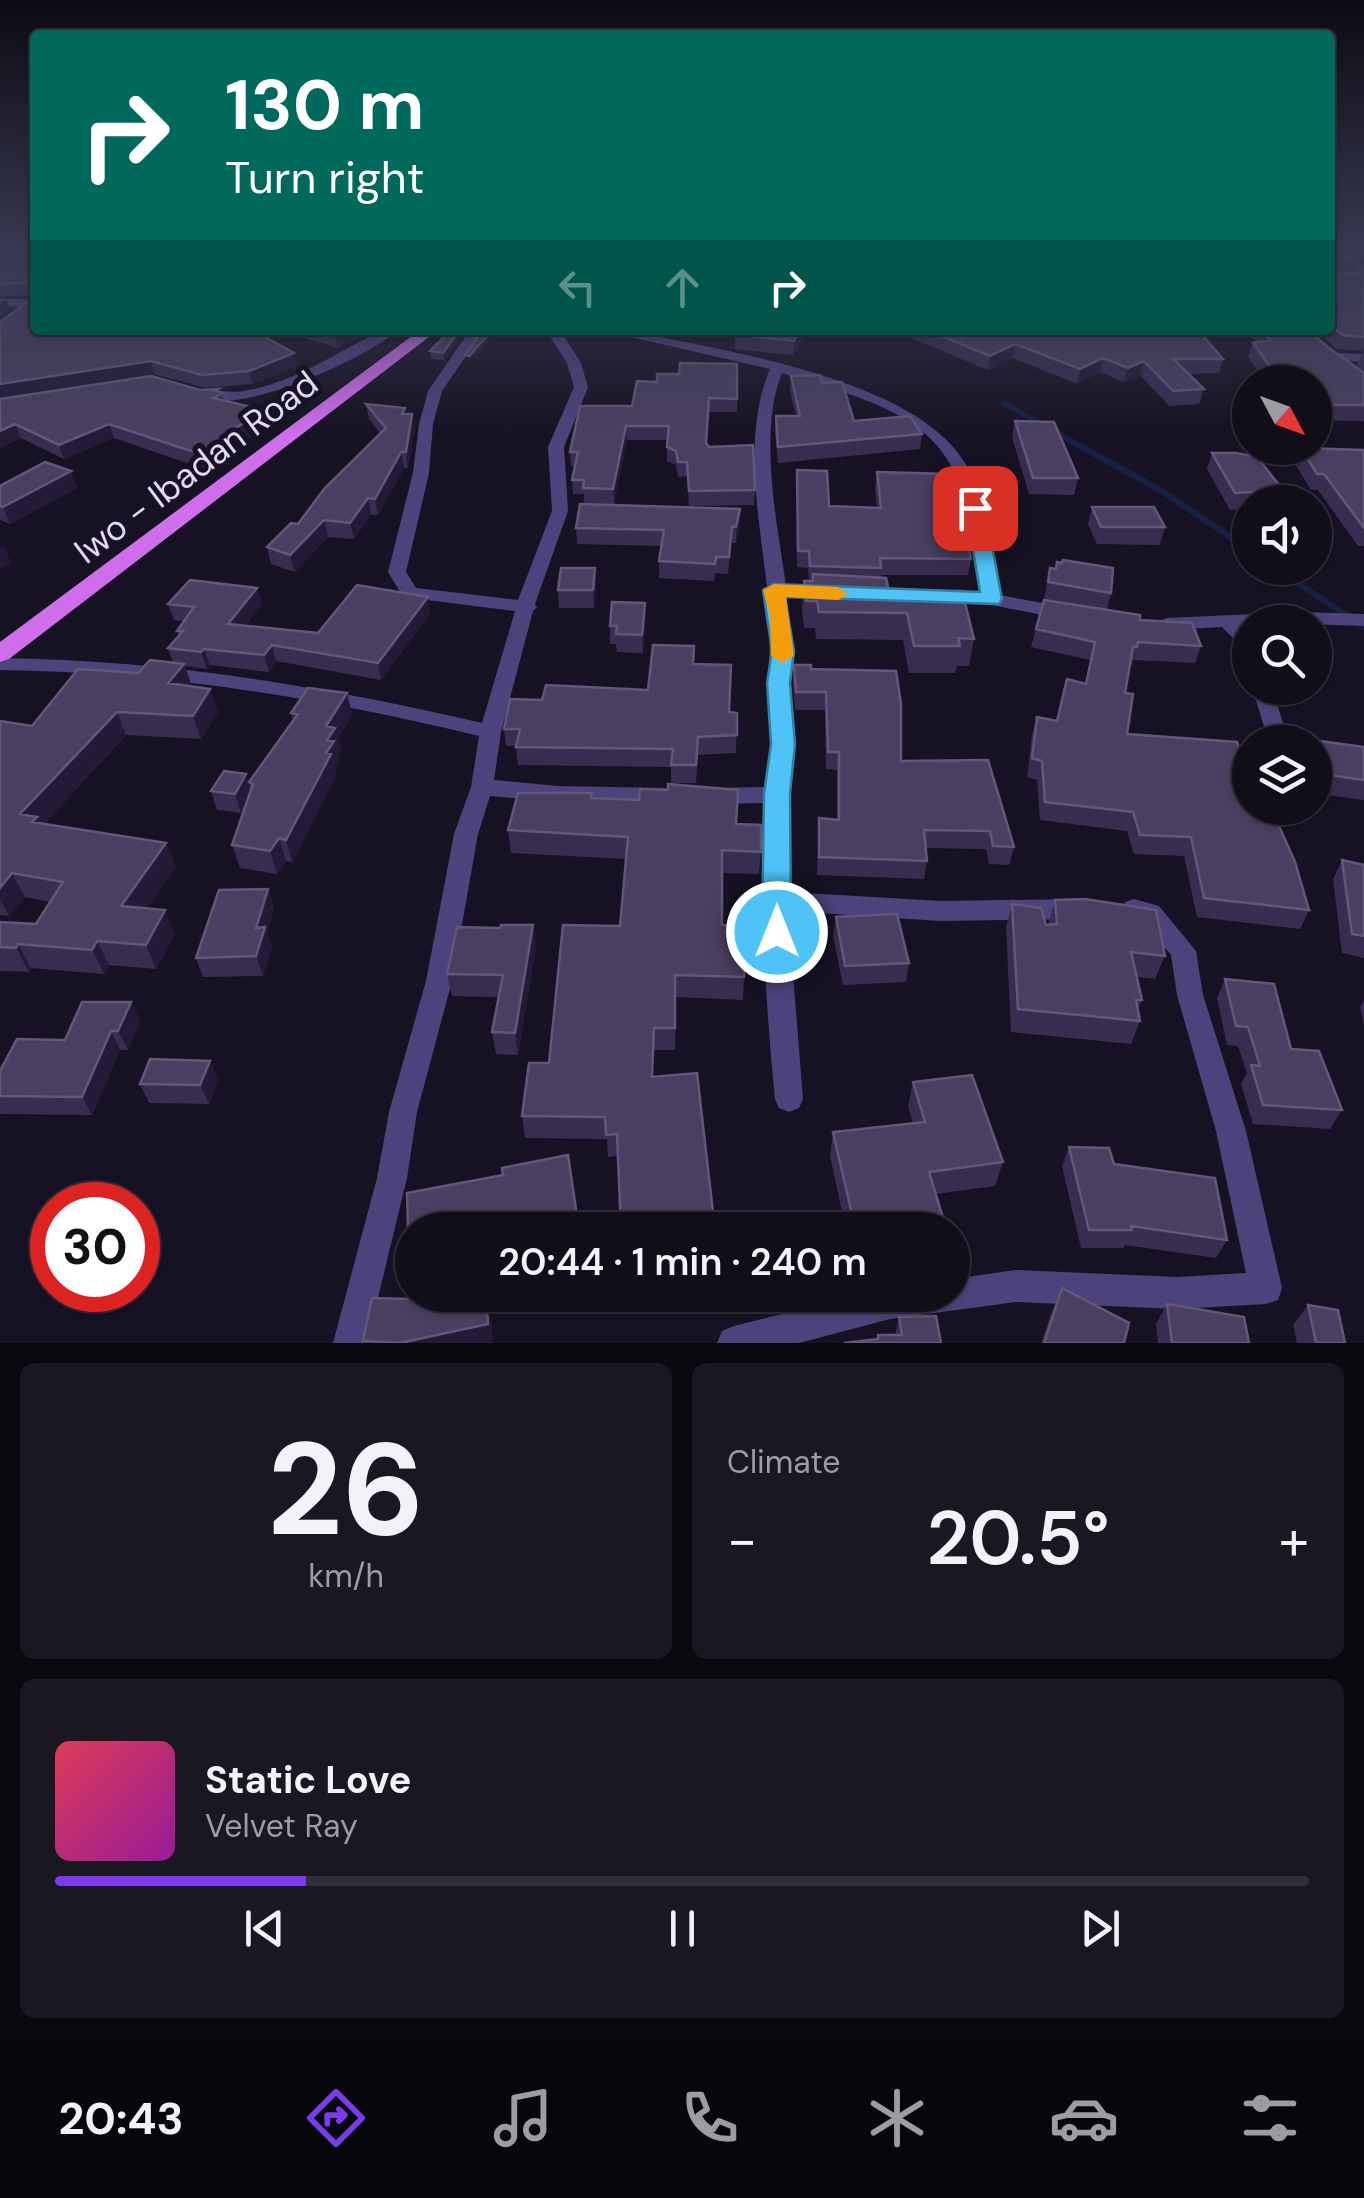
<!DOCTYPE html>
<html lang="en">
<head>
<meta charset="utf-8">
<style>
  :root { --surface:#110e1a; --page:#1a1723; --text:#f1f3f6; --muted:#9c9ca2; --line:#302e39; --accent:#7c3aed }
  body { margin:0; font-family:"DM Sans",sans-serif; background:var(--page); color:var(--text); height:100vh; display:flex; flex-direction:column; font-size:38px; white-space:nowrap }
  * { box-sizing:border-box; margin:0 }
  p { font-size:32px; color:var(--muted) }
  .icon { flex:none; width:55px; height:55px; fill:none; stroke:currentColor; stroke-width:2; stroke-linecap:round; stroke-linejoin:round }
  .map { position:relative; height:1343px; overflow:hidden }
  .side { display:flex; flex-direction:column; gap:20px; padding:20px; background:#09080e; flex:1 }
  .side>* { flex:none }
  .banner { position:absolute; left:30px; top:30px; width:1305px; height:305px; border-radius:10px; box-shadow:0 2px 8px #0004,0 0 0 2px var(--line); background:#00695c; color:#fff; overflow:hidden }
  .needle { width:65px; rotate:131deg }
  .controls { position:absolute; left:1232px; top:365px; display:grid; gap:20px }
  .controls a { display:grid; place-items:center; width:100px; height:100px; border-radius:50%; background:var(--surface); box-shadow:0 2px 8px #0004,0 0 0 2px var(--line); font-size:50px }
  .speed { position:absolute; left:30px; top:1182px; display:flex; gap:20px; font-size:50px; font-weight:700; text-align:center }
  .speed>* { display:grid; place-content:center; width:130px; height:130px; border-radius:50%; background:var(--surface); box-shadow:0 2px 8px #0004,0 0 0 2px var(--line); line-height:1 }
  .speed .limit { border:15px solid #d22; background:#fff; color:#111 }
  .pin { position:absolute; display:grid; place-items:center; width:85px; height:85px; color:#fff; margin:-42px; border-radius:20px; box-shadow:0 5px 15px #0006 }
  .me { position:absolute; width:110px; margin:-55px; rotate:0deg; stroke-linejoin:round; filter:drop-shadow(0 0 8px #0008) }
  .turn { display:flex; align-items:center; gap:35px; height:210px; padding:0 30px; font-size:45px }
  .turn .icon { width:130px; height:130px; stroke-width:2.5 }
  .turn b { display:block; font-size:70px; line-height:85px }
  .lanes { display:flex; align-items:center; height:95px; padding:0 30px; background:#0003; justify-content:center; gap:50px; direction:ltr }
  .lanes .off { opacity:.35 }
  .big { font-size:75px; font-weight:600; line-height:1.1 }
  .side .widget { flex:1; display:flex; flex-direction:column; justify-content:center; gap:15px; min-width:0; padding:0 35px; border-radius:15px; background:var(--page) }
  .side .dial { align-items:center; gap:0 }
  .dial b { font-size:130px; line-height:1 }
  .song { display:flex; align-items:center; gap:30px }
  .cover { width:120px; height:120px; border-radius:15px; background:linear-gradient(135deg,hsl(350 70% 55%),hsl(300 70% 35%)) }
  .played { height:10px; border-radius:5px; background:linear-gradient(90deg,var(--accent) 20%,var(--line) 20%) }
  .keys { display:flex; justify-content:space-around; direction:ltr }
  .heat { display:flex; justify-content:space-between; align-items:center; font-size:55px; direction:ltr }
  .side .tiles { flex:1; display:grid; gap:20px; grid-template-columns:1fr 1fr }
  .widget:last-child { grid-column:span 2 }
  .trip { position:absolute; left:395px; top:1212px; width:575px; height:100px; border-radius:50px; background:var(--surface); box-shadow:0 2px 8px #0004,0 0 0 2px var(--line); font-weight:600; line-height:100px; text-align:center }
  .tab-bar { display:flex; height:160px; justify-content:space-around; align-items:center; background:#07060a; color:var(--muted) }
  .tab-bar .icon { width:70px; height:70px }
  .tab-bar .selected { color:var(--accent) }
  .tab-bar b { font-size:45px; color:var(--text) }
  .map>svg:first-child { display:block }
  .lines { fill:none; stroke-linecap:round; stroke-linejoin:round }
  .stream-far1 { stroke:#152044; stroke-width:5 }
  .stream { stroke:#152044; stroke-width:6 }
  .minor { fill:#4d437c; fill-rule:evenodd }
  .primary { fill:#ce6eeb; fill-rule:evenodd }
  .wall { fill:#382d4e }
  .shaded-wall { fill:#231a35 }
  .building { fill:#4a3f60; stroke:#625778; stroke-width:2.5 }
  .route { fill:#4fc3f7; stroke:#337fa1; stroke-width:2.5 }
  .slow { fill:#f59e0b }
  .labels { text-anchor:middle; stroke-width:10; stroke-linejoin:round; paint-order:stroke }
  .street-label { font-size:35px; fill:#e1d8fa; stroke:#171223 }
</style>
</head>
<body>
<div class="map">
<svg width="1364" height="1343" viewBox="0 0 1364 1343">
  <rect width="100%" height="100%" fill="#171223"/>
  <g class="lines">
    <!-- stream-far1 -->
    <path class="stream-far1" d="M1003 403 1036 421"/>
    <!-- stream -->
    <path class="stream" d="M1031 419 1160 490 1250 550
      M1275 568 1364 627"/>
    <!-- minor -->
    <path class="minor" d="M1330 246H1340L1364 266V276L1330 249Z
      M0 299H33L35 306 0 307Z
      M382 330H399C363 359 233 422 191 394 203 386 228 394 244 391 293 383 338 352 382 330Z
      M470 330H484L442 391 433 424 429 473 406 572 416 588 518 600 552 511 548 447 574 387 567 363 546 330H560L581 363 588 387 564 447 568 511 535 604 537 607 533 611 501 732 494 780 558 786 664 788 672 790 675 796 672 802 664 804 558 802 490 796 478 834 452 981 417 1112 407 1178 367 1343H333L377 1178 389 1112 426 981 454 834 471 787 479 736C321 698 163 672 0 670V658C164 660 323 686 482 723L515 611 403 597 388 572 413 473 419 424 428 391Z
      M600 330H625C718 350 914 377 965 463 988 502 992 552 1000 595L1068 608 1077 614 1068 620 991 605 931 602 929 598 938 592 981 593C974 551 971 503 950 464 920 408 838 391 782 373 758 432 777 523 786 585L830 587 839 593 830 599 787 596 794 742 788 795 787 892 941 901 1076 899 1085 902 1088 909 1085 916 1076 919 941 921 788 911 803 1099 799 1108 789 1112 779 1108 775 1099C765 1000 760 902 765 803L713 804 705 802 702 796 705 790 713 788 767 787C772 751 769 727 769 691 768 658 772 627 768 594L765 590 767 586C759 518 742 434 770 369Z
      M1331 353 1364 354V362L1326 360 1324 357Z
      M1302 612 1364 614V626L1250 622V626H1243L1250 634V666L1243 664 1233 638 1222 627 1166 630 1156 624 1166 618Z
      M1252 688H1272L1289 742H1269Z
      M1134 899 1159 906 1196 951 1203 995 1246 1131 1282 1288 1278 1300 1266 1304 1177 1309 1016 1302 890 1319 799 1343H717L722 1331 734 1326 857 1295H952V1279L1016 1270 1177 1277 1246 1273 1216 1131 1177 995 1171 955 1142 921 1125 916 1122 909 1125 902Z"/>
    <!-- primary -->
    <path class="primary" d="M420 330H438L9 659 0 662V642Z"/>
  </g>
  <!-- wall -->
  <path class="wall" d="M0 246H35V330H148L144 332H148L153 330H253L294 353 297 366 252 384 205 388 154 374 0 398V322L33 298V295L0 296Z
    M1330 246 1357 258 1353 272 1332 273H1364V422L1363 421 1315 420V382H1266L1248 357 1253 343 1256 342 1245 330H1308L1329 348 1362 372 1356 366 1363 351 1337 349 1315 330H1330Z
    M1344 246H1364V261Z
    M280 330H373L337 348Z
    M807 330 793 355 735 349V334Z
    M892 330H1198L1223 359 1219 373 1188 374 1204 389 1199 404 1169 406 1140 375 1124 382 1100 372 1077 384 1013 358 988 370Z
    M459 339 444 360 431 359 430 351Z
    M737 364V412H709L706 444 755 490 754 505 689 506 687 476 678 477 676 465 667 461V440H627L614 504 584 503V494H573L572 480 575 466H571L570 452 632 406 657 382 679 374Z
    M791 376 822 383 854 421 922 434 920 449 778 463 775 432 776 416H796L790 391Z
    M200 390 220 392 225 401 272 425 239 442 241 450 207 470 114 438 64 459 21 438 0 448V399Z
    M366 404 405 414 415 429 408 468H404L378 515H371L354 539 328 537 295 572 271 564 267 547 298 524 380 433 369 419Z
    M1015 421 1078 478 1074 495 1029 494 1012 437Z
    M1301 448 1364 450V546H1358L1318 490H1311L1295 464Z
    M1212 453 1283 490 1279 502H1250V508L1230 510 1207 469Z
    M797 470 829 506 877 508 875 488 877 472 971 559 968 575H881L880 577 889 591 974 639 969 666H957L955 673H909L903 640 816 639 815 628H804L802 608 804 581H809L808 568 797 567Z
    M71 471 77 488 10 524 0 520V486Z
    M1092 507 1165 527 1160 545 1097 544 1088 524Z
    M740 525 736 543H731L728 574 715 573 714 581 659 578V561L661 546 577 544 576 528Z
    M595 568 596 586 594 608H559L558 590Z
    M1050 568 1111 593 1107 610 1140 620 1201 646 1195 663 1133 660 1132 665H1130L1125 693 1127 734 1250 808 1309 910 1300 929 1197 917 1184 856 1134 854 1127 831 1040 820 1037 780 1027 777 1032 735 1037 717 1057 721 1085 684 1090 660 1031 647 1044 600Z
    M257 588 262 604 245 626 318 633 428 597 430 614 381 680 276 661 269 672 210 665 207 669 185 666 192 686 218 712 201 739 126 735 44 824 176 867 147 908 175 934 156 969 109 965 104 974 31 968 29 972 0 971V922L36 924 50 902 25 897 9 916 0 915V721L32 726 138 673 173 663 168 648 179 636 177 631 184 622 174 620 168 604Z
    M645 603 643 653 617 652 616 644H610V626Z
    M694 664 729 712 737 713 736 753 698 755 696 783H671V767L518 765 516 746H506L504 729 542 700 648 690Z
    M794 665 811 669 901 761 1014 847 1009 865 989 864 986 849 926 848 927 861 924 879 817 875 819 818 837 819V770L826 769 825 710H795L793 682Z
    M291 713 352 715 338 738 341 750 338 755 339 763 335 770 336 776 292 862 286 861 277 874 240 868 232 845 248 800 241 813 217 810 211 791 251 790 249 782 293 721Z
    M1320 741 1364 747V800L1320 794 1315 772V753Z
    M592 793 593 798 736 824 761 852 759 874 722 873V925L744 977 743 1000 676 997 675 1050H654L618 1156 608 1157 607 1139 525 1138 522 1116 620 926 626 859 511 853 508 830Z
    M1342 860 1364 865V958L1342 953 1333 879Z
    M268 889 274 908 267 932 272 946 263 976 203 977 196 958Z
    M1055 900 1165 956 1155 979 1137 977 1142 1000 1138 1010 1140 1021 1131 1044 1011 1032 1006 927 1012 904 1046 925H1048Z
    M836 917 909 963 906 982 843 985 833 936Z
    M500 928 536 948 518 1055 496 1054 492 1032 498 997 452 996 447 974Z
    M1225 979 1291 1049 1342 1110 1330 1129 1253 1124 1241 1084 1247 1073 1238 1046 1227 1045 1217 998Z
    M1364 1000V1025L1360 1007Z
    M131 1002 140 1021 128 1050H120L92 1115 0 1114V1071L65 1040Z
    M218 1079 209 1104 149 1103 140 1084Z
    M913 1082 1003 1162 995 1186 936 1194 944 1221 941 1230H846L830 1156 833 1132 913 1123 908 1106Z
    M1069 1147 1114 1164 1227 1240 1216 1258 1125 1245 1123 1248H1081L1062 1166Z
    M1062 1288 1124 1343H1041L1051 1314Z
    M1167 1304 1249 1343H1158L1156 1324Z
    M1308 1305 1345 1343H1297L1293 1325Z
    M899 1317 941 1343 877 1339 878 1335H895Z"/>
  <!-- shaded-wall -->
  <path class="shaded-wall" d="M6 298 10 311 0 320V304Z
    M346 330H373L337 348 335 336Z
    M800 330H807L793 355 794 341Z
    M458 332 459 339 444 360 443 353Z
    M488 335 489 342 470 363 469 356Z
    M1015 344 1013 358 988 370 990 356Z
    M294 353 297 366 252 384 249 371Z
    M1103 358 1100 372 1077 384 1080 369Z
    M151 361 154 374 0 398V384Z
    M1144 361 1140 375 1124 382 1128 368Z
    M269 411 272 425 239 442 241 450 207 470 203 455 227 432Z
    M412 414 415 429 408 468 406 452Z
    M15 424 21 438 0 448V431Z
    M109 424 114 438 64 459 59 445Z
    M626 426 627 440 614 504 613 489Z
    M401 452 404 468 378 515 375 499Z
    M71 471 77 488 10 524 3 507Z
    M368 498 371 515 354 539 350 523Z
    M740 509V525L736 543V527Z
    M324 520 328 537 295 572 290 555Z
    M4 546 11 563 0 569V549Z
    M595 568 596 586 594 608 593 590Z
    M257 588 262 604 233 641 228 624Z
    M428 597 430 614 381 680 378 663Z
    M645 603 646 621 643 653 642 635Z
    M272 645 276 661 269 672 264 655Z
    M204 649 210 665 207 669 201 652Z
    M184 664 192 687 168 683Z
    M210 689 218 712 201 739 193 716Z
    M347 693 352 715 338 738 341 750 338 755 339 763 335 770 336 776 292 862 286 840 326 753V726Z
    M117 712 126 735 41 827 20 814Z
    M246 774 252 793 241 813 235 794Z
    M279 838 286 861 277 874 270 851Z
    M166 843 176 867 132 930 121 906Z
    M12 873 25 897 9 916 0 899V888Z
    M268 889 274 908 267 932 272 946 263 976 256 956V928Z
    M165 910 175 934 156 969 146 945Z
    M533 925 536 948 518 1055 515 1033Z
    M97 941 109 965 104 974 92 950Z
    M18 944 31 968 29 972 16 948Z
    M131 1002 140 1021 128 1050 118 1031Z
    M111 1031 120 1050 92 1115 82 1097Z
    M210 1061 218 1079 209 1104 200 1085Z
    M486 1295H489L493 1343H400Z"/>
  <!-- building -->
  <path class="building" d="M0 246H35V330H138L148 332 153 330H253L294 353 249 371 202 375 151 361 0 384V322L33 298V282L0 284Z
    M1330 246H1342L1357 258 1332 260V273H1364V337L1343 335 1330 325Z
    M317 330H346L335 336Z
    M736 330H800L794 341 735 334Z
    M927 330H1198L1223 359H1173L1204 389 1173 391 1144 361 1128 368 1103 358 1080 369 1015 344 990 356Z
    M1262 330H1308L1329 348 1364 373V405H1315V382H1281L1253 343 1270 340Z
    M450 331 458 332 443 353 430 351Z
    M480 334 488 335 469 356 465 355Z
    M680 363 737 364V399L709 398 706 443 709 447 753 445 755 490 689 491 687 462H678L676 451 667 447 669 426H626L613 489 583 488 584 480H572L578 452H570L580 406H632L637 381 657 382V374H679Z
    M820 375 822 383 842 382 854 421 910 416 922 434 778 447 776 416H800L791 376Z
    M151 376 200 390 219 389 216 391 223 393 213 398 269 411 227 432 238 436 203 455 109 424 59 445 15 424 0 431V399Z
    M366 404 405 408 402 414H412L406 452H401L375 499 368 498 350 523 324 520 290 555 267 547 291 523 298 524 324 489 386 428Z
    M1015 421 1054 422 1078 478H1033Z
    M1301 448 1364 450V528L1324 474H1317Z
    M1212 453H1236L1257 457 1283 490 1235 493Z
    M45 462 71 471 3 507 0 506V486Z
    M797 470 827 471 829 506 881 508 877 472 952 474 971 559 880 558 881 568 810 566 809 551H798Z
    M580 504 740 509 736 527 732 526 729 557H716L715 564 659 561 664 530 576 528Z
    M1092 507H1154L1165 527H1101Z
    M1063 560 1113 568 1111 593 1048 582 1050 568 1056 569 1057 562 1062 563Z
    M561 568H595L593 590H558Z
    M813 574 886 578 889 591H962L974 639 958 638 960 646H914L907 613 819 612 817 601H806L804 581H813Z
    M190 580 257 588 228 624 318 633 357 585 428 597 378 663 272 645 264 655 204 649 201 652 168 648 183 631H177L194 607 168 604Z
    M1044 600 1140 615V620L1192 623 1201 646 1138 642 1137 647H1133L1125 693 1133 694 1127 734 1237 742 1250 779V808H1271L1295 862 1309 910 1204 898 1191 837 1140 835 1133 812 1045 802 1042 761 1032 758 1037 717 1057 721 1067 679 1086 684 1095 642 1036 629Z
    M612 602 645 603 642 635 616 634 617 626H610Z
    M653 645 694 646 693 664 731 665 729 712 737 713V735L698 737 696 765H671L673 749 516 747 520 729H504L510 699 542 700 546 685 648 690Z
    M150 660 184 664 168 683 210 689 193 716 117 712 20 814 37 817 32 822 166 843 121 906 165 910 146 945 97 941 92 950 18 944 16 948 0 947V922L36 924 63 882 12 873 0 888V721L32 726 78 669 138 673Z
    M794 665H811V669L896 671 901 704V761L988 760 1014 847 993 846 990 831 924 830 927 861 819 857V818L839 820V752H828L826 692H796Z
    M308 688 347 693 326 726 335 728 327 740 334 741 326 753 331 754 286 840 279 838 270 851 232 845 253 784 249 782 298 714 291 713Z
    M1320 741 1364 747V780L1329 775Z
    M224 771 246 774 235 794 211 791Z
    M668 784 738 790 736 824 761 825V852L722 850V925H744V977L675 975V1028H654L652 1077 697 1073 715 1230H621L617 1134 606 1135 605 1117 522 1116 529 1063H549L563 925 620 926 628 837 508 830 518 793H592L591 798 639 800 640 789 668 790Z
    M1342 860 1364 865V936L1352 934Z
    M268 889 256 928 265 927 256 956 196 958 219 890Z
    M1085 899 1156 910 1165 956 1131 952 1142 1000H1136L1140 1021 1018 1009 1012 904 1041 908 1046 925 1057 924 1055 900Z
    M897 914 909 963 845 966 836 917Z
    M501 925H533L515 1033 492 1032 503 975 447 974 457 927 500 928Z
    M1225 979 1274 984 1291 1049 1319 1051 1342 1110 1263 1105 1251 1065 1260 1066 1248 1027 1236 1026Z
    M82 1002H131L118 1031H111L82 1097 0 1096V1071L17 1039 65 1040Z
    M150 1059 210 1061 200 1085 140 1084Z
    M972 1075 1003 1162 929 1172 944 1221 876 1229 874 1221 854 1223 833 1132 925 1122 913 1082Z
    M1069 1147 1109 1148 1114 1164 1215 1178 1227 1240 1131 1226 1132 1230H1089Z
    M568 1155 579 1230H412V1295H486L488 1324 400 1343 363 1341 372 1298 410 1299 407 1193 503 1175 502 1168Z
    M1062 1288 1129 1323 1124 1343H1044Z
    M1167 1304 1244 1317 1249 1343H1172Z
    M1308 1305 1338 1310 1345 1343H1316Z
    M936 1316 941 1343H844L878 1339V1335H902L899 1317Z"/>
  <!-- sky -->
  <linearGradient id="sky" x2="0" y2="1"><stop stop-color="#0d0a13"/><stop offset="0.57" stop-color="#363950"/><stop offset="1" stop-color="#363950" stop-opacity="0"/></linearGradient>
  <rect width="1364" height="434" fill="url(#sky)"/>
  <!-- route -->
  <path class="route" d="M975 502 985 508 1002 599 999 604 785 597 794 651 790 683 795 744 790 794 791 932 787 940 777 943 767 940 762 932 764 794 771 744 767 683 772 651 763 590 774 584 980 592 966 508Z"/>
  <!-- slow -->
  <path class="slow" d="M774 584 838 587 848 594 838 600 786 597 794 656 782 663 771 656 770 615 763 590Z"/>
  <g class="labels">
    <!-- street labels -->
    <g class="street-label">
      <text transform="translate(196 467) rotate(-37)" y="12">Iwo - Ibadan Road</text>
    </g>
  </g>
</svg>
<div class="controls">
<a><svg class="needle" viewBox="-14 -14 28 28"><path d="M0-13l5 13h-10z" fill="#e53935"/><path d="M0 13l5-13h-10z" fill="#9c9ca2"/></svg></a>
<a><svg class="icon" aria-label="sound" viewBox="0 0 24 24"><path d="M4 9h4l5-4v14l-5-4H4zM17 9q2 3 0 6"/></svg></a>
<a><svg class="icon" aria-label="search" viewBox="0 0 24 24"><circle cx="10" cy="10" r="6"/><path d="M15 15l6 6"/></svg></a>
<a><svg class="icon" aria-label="layers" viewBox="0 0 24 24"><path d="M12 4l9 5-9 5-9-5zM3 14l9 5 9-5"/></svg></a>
</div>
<div class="speed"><div class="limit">30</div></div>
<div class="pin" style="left:975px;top:508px;background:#d93025"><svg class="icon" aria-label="arrive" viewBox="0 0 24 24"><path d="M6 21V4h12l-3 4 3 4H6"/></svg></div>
<svg class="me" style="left:777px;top:932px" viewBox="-20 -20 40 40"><circle r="17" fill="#4fc3f7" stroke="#fff" stroke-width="3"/><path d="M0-11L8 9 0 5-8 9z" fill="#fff"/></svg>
<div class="trip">20:44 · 1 min · 240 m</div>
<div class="banner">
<div class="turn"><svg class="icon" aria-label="right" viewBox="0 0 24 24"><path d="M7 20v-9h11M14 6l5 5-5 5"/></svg><div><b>130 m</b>Turn right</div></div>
<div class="lanes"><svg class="icon off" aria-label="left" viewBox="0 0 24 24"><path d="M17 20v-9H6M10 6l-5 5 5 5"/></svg><svg class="icon off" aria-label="ahead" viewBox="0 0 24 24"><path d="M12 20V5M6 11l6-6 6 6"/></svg><svg class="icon" aria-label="right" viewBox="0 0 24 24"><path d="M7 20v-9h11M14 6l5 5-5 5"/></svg></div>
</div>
</div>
<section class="side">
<div class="tiles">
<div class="widget dial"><b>26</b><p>km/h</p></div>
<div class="widget"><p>Climate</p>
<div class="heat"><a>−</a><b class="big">20.5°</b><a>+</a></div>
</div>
<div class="widget">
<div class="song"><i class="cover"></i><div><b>Static Love</b><p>Velvet Ray</p></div></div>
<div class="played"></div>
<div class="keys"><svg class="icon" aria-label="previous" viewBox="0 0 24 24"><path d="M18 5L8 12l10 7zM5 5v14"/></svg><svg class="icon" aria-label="pause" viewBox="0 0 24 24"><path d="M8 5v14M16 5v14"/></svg><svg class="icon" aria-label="next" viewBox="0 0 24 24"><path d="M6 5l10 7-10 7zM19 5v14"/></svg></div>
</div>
</div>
</section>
<nav class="tab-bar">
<b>20:43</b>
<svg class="icon selected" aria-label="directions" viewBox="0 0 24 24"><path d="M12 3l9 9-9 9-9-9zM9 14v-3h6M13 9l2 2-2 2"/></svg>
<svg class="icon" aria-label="music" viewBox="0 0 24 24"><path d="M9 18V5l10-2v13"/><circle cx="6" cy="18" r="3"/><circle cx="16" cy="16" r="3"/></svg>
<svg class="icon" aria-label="phone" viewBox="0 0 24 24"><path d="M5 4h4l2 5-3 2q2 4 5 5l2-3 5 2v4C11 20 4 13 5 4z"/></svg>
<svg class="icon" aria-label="climate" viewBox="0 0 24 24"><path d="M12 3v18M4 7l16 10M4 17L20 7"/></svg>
<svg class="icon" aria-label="car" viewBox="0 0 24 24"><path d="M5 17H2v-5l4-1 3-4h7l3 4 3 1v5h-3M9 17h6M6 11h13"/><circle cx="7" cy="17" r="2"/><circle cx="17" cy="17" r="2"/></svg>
<svg class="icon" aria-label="filters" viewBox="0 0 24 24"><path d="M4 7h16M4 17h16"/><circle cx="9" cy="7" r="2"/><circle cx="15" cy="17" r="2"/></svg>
</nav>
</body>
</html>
